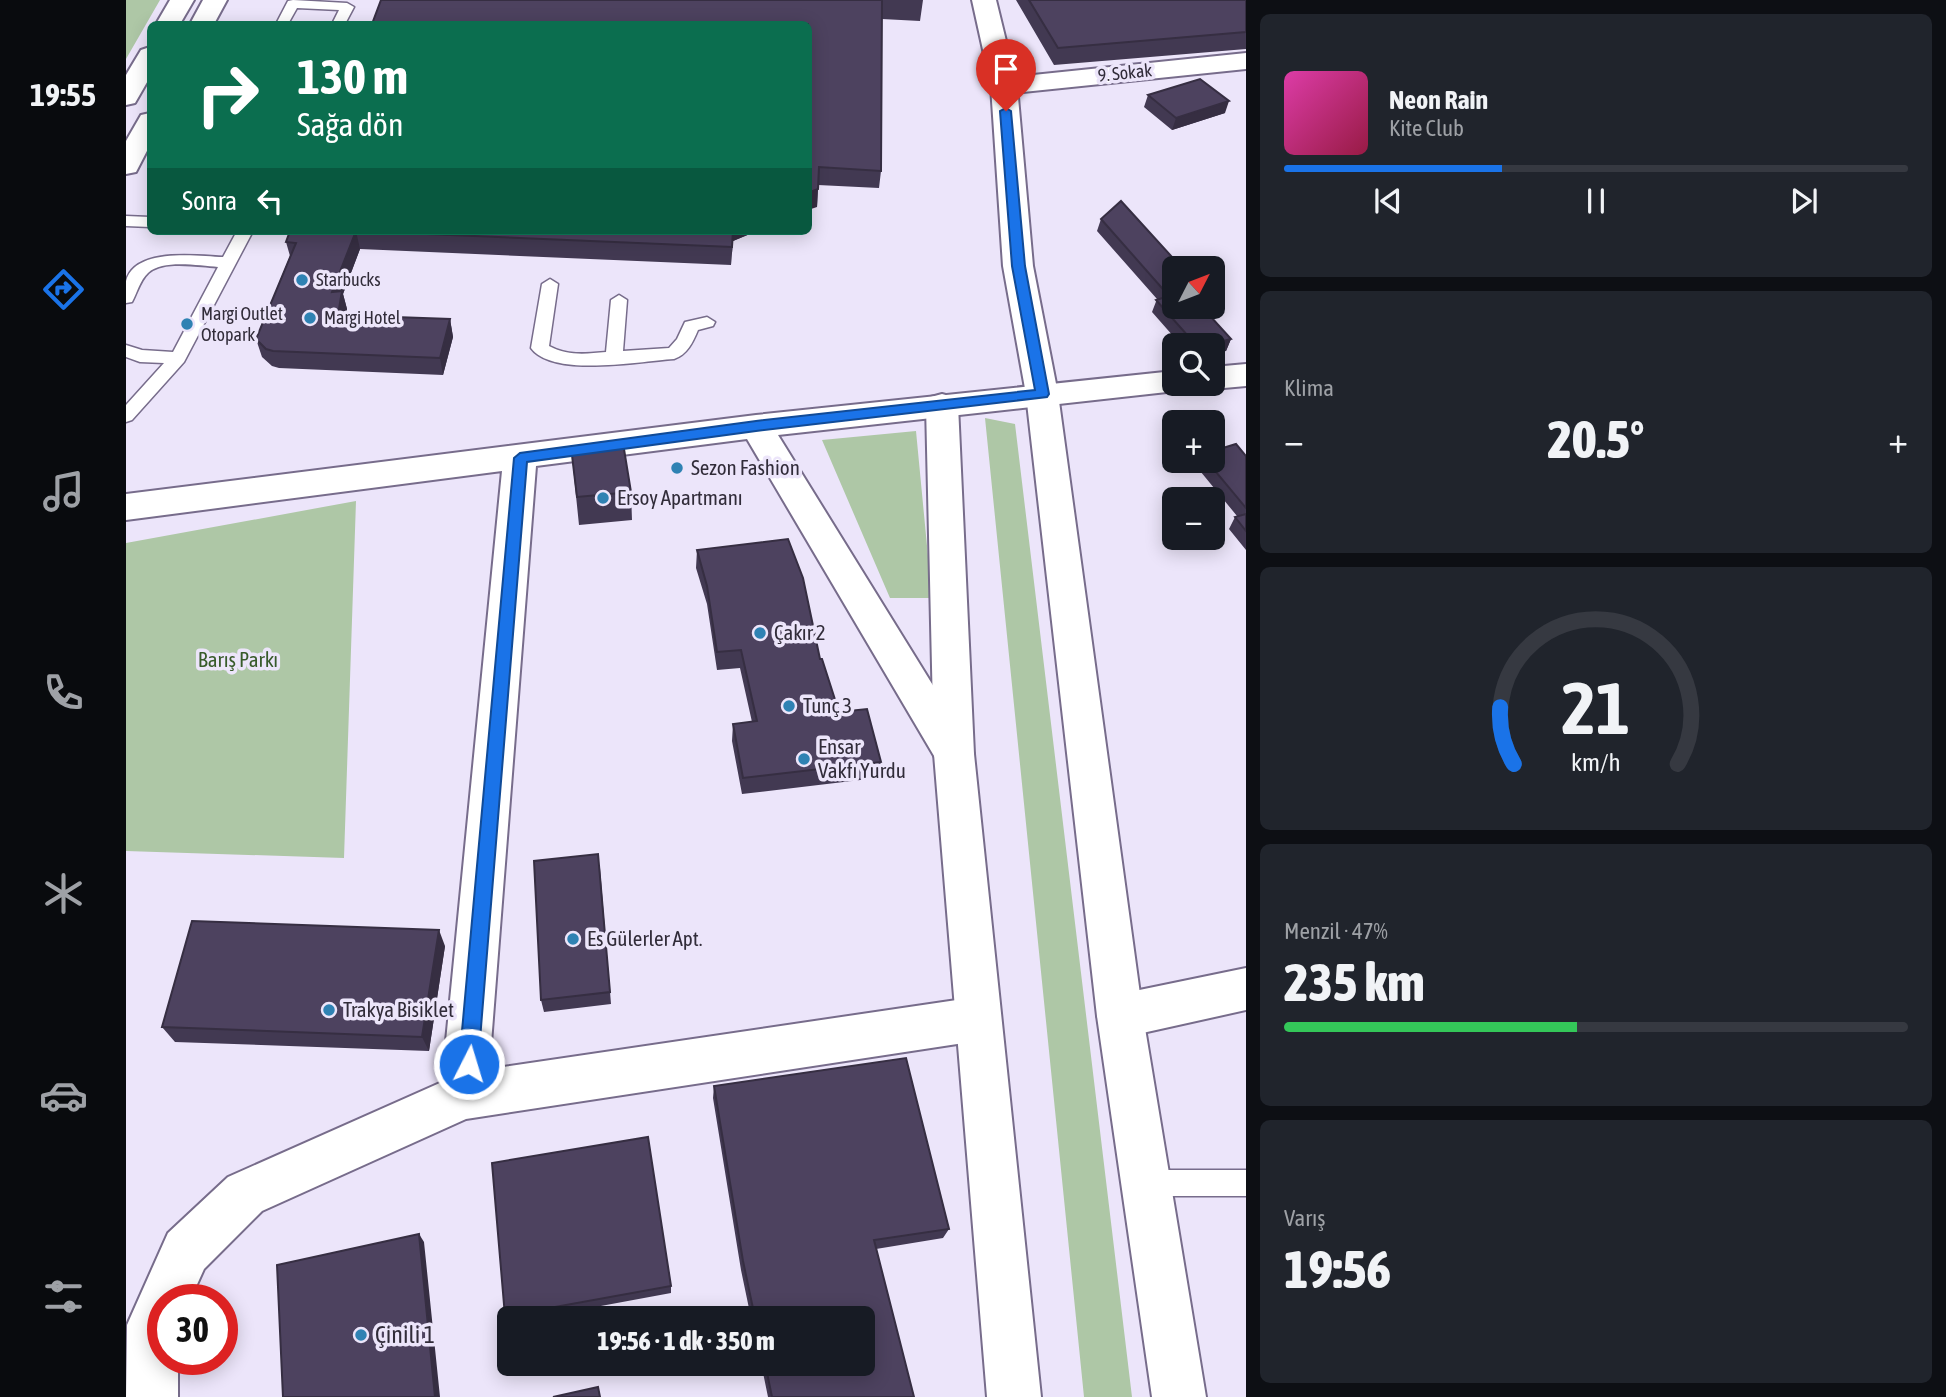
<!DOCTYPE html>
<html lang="tr">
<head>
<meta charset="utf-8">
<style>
  :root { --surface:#171b24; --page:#20242c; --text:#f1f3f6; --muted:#9ea1a6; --line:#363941; --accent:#1a73e8 }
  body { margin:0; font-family:"Asap Condensed",sans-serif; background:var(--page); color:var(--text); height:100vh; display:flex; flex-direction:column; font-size:26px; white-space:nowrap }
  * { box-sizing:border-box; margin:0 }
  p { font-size:23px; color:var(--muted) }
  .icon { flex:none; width:38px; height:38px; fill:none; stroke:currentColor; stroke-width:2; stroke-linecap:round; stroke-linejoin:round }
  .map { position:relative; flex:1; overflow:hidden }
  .side { display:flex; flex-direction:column; gap:14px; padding:14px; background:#0d0f14; width:700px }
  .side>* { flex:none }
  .top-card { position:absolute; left:21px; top:21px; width:665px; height:214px; border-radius:10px; box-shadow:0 4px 18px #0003; background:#0b6e4f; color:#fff; overflow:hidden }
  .needle { width:46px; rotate:48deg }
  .controls { position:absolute; left:1036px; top:256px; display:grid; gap:14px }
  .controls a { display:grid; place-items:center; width:63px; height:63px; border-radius:10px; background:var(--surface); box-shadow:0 4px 18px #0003; font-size:35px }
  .speed { position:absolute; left:21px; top:1284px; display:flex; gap:14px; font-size:35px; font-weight:700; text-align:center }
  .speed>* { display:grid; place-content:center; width:91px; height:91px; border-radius:50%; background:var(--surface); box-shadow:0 4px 18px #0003; line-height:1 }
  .speed .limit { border:10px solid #d22; background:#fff; color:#111 }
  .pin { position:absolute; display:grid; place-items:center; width:60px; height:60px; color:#fff; margin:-72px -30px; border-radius:50% 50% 50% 0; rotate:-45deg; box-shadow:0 0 7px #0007 }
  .pin .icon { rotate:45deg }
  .me { position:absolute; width:77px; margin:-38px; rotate:5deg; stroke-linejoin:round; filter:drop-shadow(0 0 5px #0008) }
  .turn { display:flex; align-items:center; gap:24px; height:147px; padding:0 35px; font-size:32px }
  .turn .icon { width:91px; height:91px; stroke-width:2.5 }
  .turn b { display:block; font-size:49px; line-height:60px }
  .then { display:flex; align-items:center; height:66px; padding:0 35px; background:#0003; gap:14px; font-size:26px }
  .big { font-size:52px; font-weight:800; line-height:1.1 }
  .side .card { flex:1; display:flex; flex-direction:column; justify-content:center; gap:10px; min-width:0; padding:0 24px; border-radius:10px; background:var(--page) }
  .side .dial { align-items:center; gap:0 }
  .dial svg { height:182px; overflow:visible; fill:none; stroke:var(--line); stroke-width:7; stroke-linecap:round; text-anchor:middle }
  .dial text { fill:var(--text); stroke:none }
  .song { display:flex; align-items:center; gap:21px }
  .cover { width:84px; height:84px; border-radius:10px; background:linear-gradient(135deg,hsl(320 70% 55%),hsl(340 70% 35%)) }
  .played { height:7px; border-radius:4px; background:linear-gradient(90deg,var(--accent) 35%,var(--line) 35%) }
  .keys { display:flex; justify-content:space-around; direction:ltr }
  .heat { display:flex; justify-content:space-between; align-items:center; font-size:38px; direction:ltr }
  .charge { height:10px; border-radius:5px; background:linear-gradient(90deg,#34c759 47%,var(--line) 0) }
  .trip { position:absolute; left:371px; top:1306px; width:378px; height:70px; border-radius:10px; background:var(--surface); box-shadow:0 4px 18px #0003; font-weight:800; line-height:70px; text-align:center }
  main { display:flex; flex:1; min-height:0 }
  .dock { display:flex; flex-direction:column; width:126px; justify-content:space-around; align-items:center; background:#090b0e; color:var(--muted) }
  .dock .icon { width:49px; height:49px }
  .dock .on { color:var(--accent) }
  .dock b { font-size:32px; color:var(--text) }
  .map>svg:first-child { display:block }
  .green { fill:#aec7a6 }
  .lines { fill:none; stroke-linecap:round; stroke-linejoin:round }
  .lane-casing { stroke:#776c8b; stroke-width:3 }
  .street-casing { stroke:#776c8b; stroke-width:4 }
  .secondary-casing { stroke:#776c8b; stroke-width:4 }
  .primary-casing { stroke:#776c8b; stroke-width:4 }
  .lane { fill:#fff; fill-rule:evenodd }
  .street { fill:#fff; fill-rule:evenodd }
  .secondary { fill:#fff; fill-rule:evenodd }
  .primary { fill:#fff; fill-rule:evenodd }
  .wall { fill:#423952 }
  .shaded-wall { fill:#362e42 }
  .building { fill:#4d425f; stroke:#362e42; stroke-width:2 }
  .route { fill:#1a73e8; stroke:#114b97; stroke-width:2 }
  .poi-dot { fill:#2f82b3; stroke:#ece5fa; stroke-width:2.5 }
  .labels { text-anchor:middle; stroke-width:7; stroke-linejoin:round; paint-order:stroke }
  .far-street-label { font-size:18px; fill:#312c39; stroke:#ece5fa }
  .far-poi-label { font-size:18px; fill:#312c39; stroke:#ece5fa; text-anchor:start }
  .poi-label { font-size:21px; fill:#312c39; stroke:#ece5fa; text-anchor:start }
  .park-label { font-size:21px; fill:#385b2b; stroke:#ece5fa }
  .near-poi-label { font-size:24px; fill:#312c39; stroke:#ece5fa; text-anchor:start }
</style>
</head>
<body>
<main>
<nav class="dock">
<b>19:55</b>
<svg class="icon on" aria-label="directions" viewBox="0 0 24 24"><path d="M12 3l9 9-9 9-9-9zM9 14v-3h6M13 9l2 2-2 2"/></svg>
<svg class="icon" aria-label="music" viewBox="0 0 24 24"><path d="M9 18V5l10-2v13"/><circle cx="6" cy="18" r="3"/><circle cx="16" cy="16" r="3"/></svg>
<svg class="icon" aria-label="phone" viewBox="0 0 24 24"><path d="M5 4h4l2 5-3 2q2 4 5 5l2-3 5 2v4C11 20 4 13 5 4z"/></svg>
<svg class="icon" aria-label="climate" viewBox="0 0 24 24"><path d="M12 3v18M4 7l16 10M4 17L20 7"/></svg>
<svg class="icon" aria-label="car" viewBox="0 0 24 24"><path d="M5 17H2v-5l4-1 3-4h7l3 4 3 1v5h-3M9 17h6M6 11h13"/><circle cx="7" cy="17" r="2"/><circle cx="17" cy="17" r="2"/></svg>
<svg class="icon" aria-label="filters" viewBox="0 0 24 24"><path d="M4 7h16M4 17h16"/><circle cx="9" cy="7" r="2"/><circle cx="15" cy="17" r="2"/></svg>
</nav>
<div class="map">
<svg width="1120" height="1397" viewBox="0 0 1120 1397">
  <rect width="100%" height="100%" fill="#ece5fa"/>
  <!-- green -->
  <path class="green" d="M0 0H34L0 59Z
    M859 418 889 424 1006 1397H958Z
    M790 431 806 598H764L696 440Z
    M230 501 218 858 0 851V543Z"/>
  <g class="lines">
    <!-- lane casing -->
    <g class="lane-casing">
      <path id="lane" d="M167 0 221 3 228 7 219 24H206L213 10 171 8 162 24H150L162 1Z
        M0 216 24 217V227L0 226Z
        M111 231H127L58 362 6 420 0 422V405L38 363 14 362 0 357V345L16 350 47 352 92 267C73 266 37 259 22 273 14 280 11 293 6 302L0 303C0 297 0 287 0 281 9 247 71 256 97 257Z
        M424 279 432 284 423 346C442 356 459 354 480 352L485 300 493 295 501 300 497 351 543 348 551 339 559 322 581 317 589 322 587 326 572 330C567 342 561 355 548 359 515 361 427 378 405 348L416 284Z
        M1020 1170H1120V1196H1020L1011 1192 1007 1183 1011 1174Z"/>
    </g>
    <!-- street casing -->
    <g class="street-casing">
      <path id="street" d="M1120 53V69L878 94 869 91 865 86 869 81 878 78Z
        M1120 364V386L1087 389 1074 383H1087V367Z
        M1048 371V383H1063L1059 390 652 435 842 742 848 754 842 766 828 771 814 766 621 439 410 466 363 1069 851 997 867 1004 874 1019 867 1034 851 1041 340 1119 136 1211 78 1269 64 1300H37V1360H52V1397H0L1 1325 42 1233 102 1177 316 1082 376 471 0 520V494L630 415Z
        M1120 968V1010L994 1038 978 1031 971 1016 978 1001 994 994Z"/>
    </g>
    <!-- secondary casing -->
    <g class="secondary-casing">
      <path id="secondary" d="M846 0H870L891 86 907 266 932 394 1017 1016 1080 1397H1026L971 1016 900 394 877 266 865 86Z
        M816 394 827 397 832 405 848 754 915 1397H861L808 754 800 405 805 397Z"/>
    </g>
    <!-- primary casing -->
    <g class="primary-casing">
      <path id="primary" d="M44 0H68L54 24H30Z
        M77 0H101L88 24H64Z
        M24 47V77L9 103 0 105V75L15 50Z
        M24 113V145L10 172 0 174V141L15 115Z"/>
    </g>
    <!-- lane -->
    <use href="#lane" class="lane"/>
    <!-- street -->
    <use href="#street" class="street"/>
    <!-- secondary -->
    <use href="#secondary" class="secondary"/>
    <!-- primary -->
    <use href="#primary" class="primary"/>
  </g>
  <!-- wall -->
  <path class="wall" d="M255 0H797L794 21 756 19V11L755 171 753 188 692 185 691 207 682 24Z
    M890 0H1120V49L928 65Z
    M1022 95 1099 113 1046 130 1018 107Z
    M995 201 1048 306 1105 339 1100 351 1087 345H1055L1026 312 1031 299 971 231 975 219Z
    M164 231H631L607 241 605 265 234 249 217 294 221 309 220 316 324 319 327 337 317 375 153 368 146 366 136 357 130 339 164 256 160 242Z
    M445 447 505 492 506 520 453 525Z
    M1120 456V550L1103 529 1109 517 1111 516 1070 466 1073 460H1087Z
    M571 550 694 659 713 712 755 762 751 778 616 794 606 741 607 724 626 722 614 668 591 670 581 604 570 568Z
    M474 868 485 1004 418 1012 415 1000Z
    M319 946 303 1051 49 1042 36 1027Z
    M588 1086 823 1229 817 1238 750 1249 788 1397H642L635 1363H737V1318H625L615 1270 587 1098Z
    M545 1286V1293L410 1318H383V1323L379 1316Z"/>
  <!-- shaded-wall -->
  <path class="shaded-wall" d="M1103 101 1099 113 1046 130 1050 118Z
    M692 189 691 207 682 210V193Z
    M230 231 234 249 217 294 221 309 216 333 206 292Z
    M607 231H631L607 241 605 265Z
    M324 319 327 337 317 375 314 358Z
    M1105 339 1100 351 1087 354V345H1081Z
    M313 930 319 946 303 1051 296 1037Z
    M293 1234 298 1242 314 1397H309Z"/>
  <!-- building -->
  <path class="building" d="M255 0H756L755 171 693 167 692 189 682 193V24H246Z
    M903 0H1120V32L932 48Z
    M1074 79 1103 101 1050 118 1022 95Z
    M995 201 1056 268H1048V306H1075L1105 339 1081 345H1070L1030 300 1043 296 975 219Z
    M164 231H607L606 247 230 231 206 292 216 291 212 315 324 319 314 358 147 351 140 349 130 339 170 243 160 242Z
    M497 443 505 492 451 497 445 447Z
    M1110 444 1120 456V508L1080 460H1087V451Z
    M1120 514V531L1109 517Z
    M662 539 677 578 694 659H696L713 712 741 709 755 762 617 778 607 724 631 721 615 650 591 652 581 586 571 550Z
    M472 854 484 992 415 1000 408 861Z
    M66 921 313 930 296 1037 36 1027Z
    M780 1058 823 1229 748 1240 788 1397H646L639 1363H737V1318H629L617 1261 588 1086Z
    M522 1137 545 1286 379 1316 366 1163Z
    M293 1234 309 1397H157L151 1265Z
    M472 1387 474 1397H427Z"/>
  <!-- route -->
  <path class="route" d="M880 108 885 111 899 266 923 394 921 397 630 431 401 462 352 1064 350 1071 343 1074 336 1071 333 1064 388 458 394 453 630 421 909 390 886 266 874 111Z"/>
  <!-- markers -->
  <g class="poi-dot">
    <circle cx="176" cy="280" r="7"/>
    <circle cx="184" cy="318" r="7"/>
    <circle cx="61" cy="324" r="7"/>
    <circle cx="551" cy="468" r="7"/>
    <circle cx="477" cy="498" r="7"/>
    <circle cx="634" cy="633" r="7"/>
    <circle cx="663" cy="706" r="7"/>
    <circle cx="678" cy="759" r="7"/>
    <circle cx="447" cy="939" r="7"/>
    <circle cx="203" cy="1010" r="7"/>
    <circle cx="235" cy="1335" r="7"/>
  </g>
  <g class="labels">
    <!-- far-street labels -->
    <g class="far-street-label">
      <text transform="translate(999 73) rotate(-6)" y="6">9. Sokak</text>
    </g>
    <!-- far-poi labels -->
    <g class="far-poi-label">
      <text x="190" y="286">Starbucks</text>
      <text x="75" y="320">Margi Outlet<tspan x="75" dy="21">Otopark</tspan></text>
      <text x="198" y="324">Margi Hotel</text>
    </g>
    <!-- poi labels -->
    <g class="poi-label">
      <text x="565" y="475">Sezon Fashion</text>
      <text x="491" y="505">Ersoy Apartmanı</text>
      <text x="648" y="640">Çakır 2</text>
      <text x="677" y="713">Tunç 3</text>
      <text x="692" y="754">Ensar<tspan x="692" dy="24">Vakfı Yurdu</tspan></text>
      <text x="461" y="946">Es Gülerler Apt.</text>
      <text x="217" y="1017">Trakya Bisiklet</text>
    </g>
    <!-- park labels -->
    <g class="park-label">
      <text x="112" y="667">Barış Parkı</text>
    </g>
    <!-- near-poi labels -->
    <g class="near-poi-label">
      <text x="249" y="1343">Çinili 1</text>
    </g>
  </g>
</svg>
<div class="controls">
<a><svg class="needle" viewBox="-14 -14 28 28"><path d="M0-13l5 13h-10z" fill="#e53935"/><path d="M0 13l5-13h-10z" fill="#9ea1a6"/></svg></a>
<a><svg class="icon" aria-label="search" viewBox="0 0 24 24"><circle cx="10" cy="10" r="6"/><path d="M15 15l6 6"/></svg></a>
<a>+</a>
<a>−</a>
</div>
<div class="speed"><div class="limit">30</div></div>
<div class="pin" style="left:880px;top:111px;background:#d93025"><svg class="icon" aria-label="arrive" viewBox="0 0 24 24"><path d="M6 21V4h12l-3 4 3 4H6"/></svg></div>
<svg class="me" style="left:343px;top:1064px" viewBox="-20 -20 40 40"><circle r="17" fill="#1a73e8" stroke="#fff" stroke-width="3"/><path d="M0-11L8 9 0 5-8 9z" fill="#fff"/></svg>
<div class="trip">19:56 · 1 dk · 350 m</div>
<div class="top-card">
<div class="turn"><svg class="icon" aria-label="right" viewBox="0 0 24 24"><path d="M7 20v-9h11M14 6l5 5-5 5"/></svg><div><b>130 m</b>Sağa dön</div></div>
<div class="then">Sonra<svg class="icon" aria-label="left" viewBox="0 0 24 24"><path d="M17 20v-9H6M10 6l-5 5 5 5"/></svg></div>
</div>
</div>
<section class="side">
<div class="card">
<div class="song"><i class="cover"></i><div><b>Neon Rain</b><p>Kite Club</p></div></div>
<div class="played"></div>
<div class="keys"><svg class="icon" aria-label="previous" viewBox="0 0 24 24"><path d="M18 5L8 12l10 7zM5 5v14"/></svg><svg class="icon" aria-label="pause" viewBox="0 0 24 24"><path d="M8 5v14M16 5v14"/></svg><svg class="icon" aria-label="next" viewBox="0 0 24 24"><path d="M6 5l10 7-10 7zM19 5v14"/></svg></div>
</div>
<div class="card"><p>Klima</p>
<div class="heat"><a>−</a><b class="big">20.5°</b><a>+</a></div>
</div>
<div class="card dial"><svg viewBox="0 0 100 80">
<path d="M14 69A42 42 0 1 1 86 69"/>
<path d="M14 69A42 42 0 0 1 8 44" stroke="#1a73e8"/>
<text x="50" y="56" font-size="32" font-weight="700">21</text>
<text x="50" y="72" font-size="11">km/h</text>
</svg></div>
<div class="card"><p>Menzil · 47%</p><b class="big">235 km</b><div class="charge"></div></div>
<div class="card"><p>Varış</p><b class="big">19:56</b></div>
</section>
</main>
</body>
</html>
